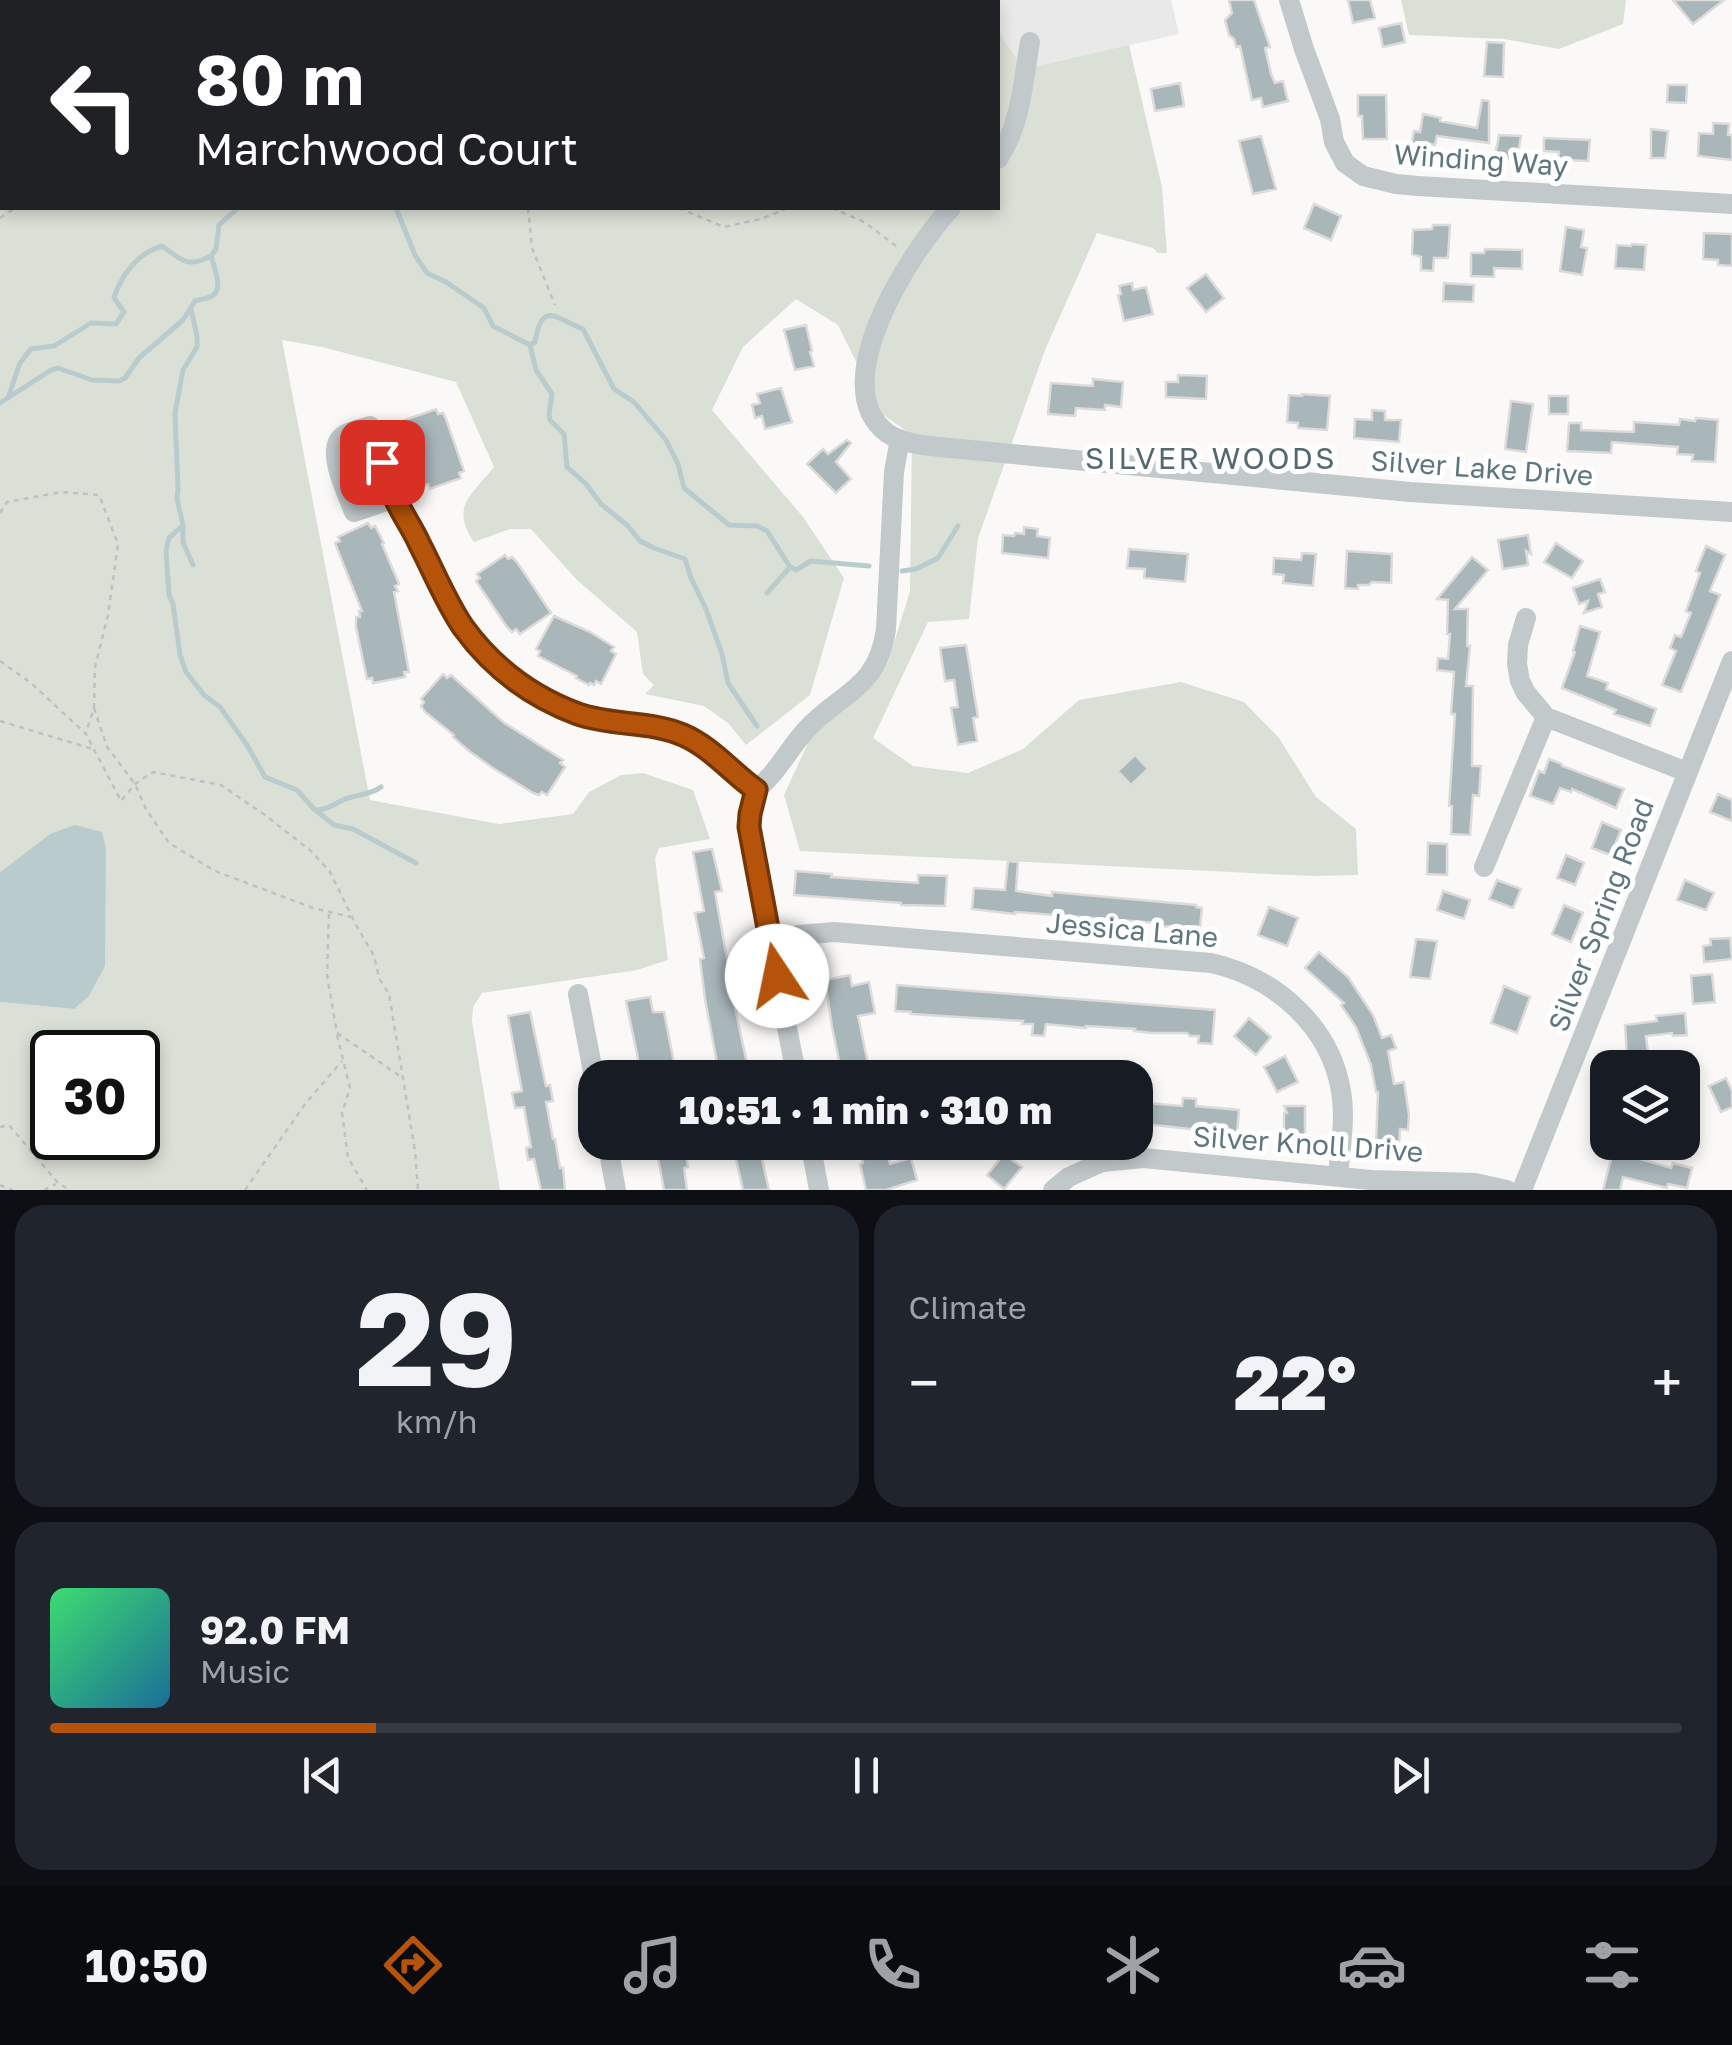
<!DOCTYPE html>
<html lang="en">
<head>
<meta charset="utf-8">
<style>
  :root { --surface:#171b24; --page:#20242c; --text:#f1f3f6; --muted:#9ea1a6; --line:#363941; --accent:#b45309 }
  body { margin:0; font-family:"Golos Text",sans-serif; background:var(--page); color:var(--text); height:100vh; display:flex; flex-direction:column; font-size:38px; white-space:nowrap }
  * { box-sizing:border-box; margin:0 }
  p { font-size:32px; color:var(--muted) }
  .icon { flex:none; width:55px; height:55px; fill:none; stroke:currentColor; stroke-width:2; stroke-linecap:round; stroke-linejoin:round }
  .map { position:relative; height:1190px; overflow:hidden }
  .panel { display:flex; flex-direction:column; gap:15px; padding:15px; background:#0d0f14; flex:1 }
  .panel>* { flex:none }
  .guide { position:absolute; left:0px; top:0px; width:1000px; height:210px; box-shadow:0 5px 15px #0003; background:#202124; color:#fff; overflow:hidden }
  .buttons { position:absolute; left:1590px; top:1050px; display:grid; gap:20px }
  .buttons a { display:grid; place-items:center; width:110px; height:110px; border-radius:20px; background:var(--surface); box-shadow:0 5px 15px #0003; font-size:50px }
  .speed { position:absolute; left:30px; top:1030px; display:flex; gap:20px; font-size:50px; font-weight:700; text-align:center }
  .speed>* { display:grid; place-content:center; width:130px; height:130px; border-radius:50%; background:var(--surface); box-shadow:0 5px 15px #0003; line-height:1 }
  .speed .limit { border:5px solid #111; border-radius:15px; background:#fff; color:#111 }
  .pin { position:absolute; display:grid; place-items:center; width:85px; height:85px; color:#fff; margin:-42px; border-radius:20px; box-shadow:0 5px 15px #0006 }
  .me { position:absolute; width:110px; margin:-55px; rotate:349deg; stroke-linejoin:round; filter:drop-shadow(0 0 8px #0008) }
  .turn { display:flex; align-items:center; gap:35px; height:210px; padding:0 30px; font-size:45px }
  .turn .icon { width:130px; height:130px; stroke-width:2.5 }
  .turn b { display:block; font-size:70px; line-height:85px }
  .big { font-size:75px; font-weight:800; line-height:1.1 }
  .panel .tile { flex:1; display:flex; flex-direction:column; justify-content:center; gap:15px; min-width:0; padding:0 35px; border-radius:30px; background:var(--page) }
  .panel .dial { align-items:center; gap:0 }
  .dial b { font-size:130px; line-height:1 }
  .song { display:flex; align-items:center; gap:30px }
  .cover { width:120px; height:120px; border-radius:15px; background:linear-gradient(135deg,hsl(140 70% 55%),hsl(200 70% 35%)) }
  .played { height:10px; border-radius:5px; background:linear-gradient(90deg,var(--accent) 20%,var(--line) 20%) }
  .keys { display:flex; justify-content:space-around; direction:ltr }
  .heat { display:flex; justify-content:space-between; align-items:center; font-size:55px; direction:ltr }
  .panel .tiles { flex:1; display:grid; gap:15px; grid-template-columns:1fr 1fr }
  .tile:last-child { grid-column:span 2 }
  .trip { position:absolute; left:578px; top:1060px; width:575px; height:100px; border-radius:30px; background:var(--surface); box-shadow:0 5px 15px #0003; font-weight:800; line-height:100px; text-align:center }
  .dock { display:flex; height:160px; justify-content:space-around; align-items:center; background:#090b0e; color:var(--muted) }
  .dock .icon { width:70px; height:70px }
  .dock .current { color:var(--accent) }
  .dock b { font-size:45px; color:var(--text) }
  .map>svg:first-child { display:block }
  .built { fill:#e8e9e8 }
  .green { fill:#dbe0d6; fill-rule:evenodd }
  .water { fill:#bacbcd }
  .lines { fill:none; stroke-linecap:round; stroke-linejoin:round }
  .stream { stroke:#bacbcd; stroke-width:5 }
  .building { fill:#a9b6ba; stroke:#dcdbd9; stroke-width:2.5 }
  .path { stroke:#bcc1c3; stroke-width:2.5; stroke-dasharray:5 5; stroke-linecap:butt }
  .minor { stroke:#c2c9cb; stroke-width:20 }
  .route-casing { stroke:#753606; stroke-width:25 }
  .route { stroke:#b45309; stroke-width:18 }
  .labels { text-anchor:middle; stroke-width:10; stroke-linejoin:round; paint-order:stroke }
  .street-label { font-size:28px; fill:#5e767f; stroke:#fff }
  .neighbourhood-label { font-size:30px; letter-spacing:2.5px; fill:#54686f; stroke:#fff }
</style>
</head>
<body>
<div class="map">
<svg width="1732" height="1190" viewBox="0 0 1732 1190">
  <rect width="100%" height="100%" fill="#faf9f7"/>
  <!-- built -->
  <path class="built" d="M975 0H1171L1179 34 1024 69 998 31V2H977Z"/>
  <!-- green -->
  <path class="green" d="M0 0H975L977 2H2V208H998V31L1024 69 1129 45 1162 187 1167 253H1158L1153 248 1097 233 1045 350 978 538 969 619 928 622 873 738 913 766 968 773 1023 749 1079 700 1181 682 1244 702 1279 738 1316 797 1356 829 1358 875 1313 876 800 851 784 795 809 741 888 662 910 591 912 435 882 414 838 325 796 299 743 347 712 410 803 517 844 578 810 695 746 745 728 723 704 706 645 694 654 685 643 674 637 632 577 580 531 529H510L474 542C450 506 471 496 494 467L456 382 322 347 282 340 370 800 499 824 573 814 589 792 621 775 643 773 693 790 710 839 659 848 655 859 668 960 637 970 482 993 473 1007 472 1021 500 1190H0V1002L74 1009 50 834 0 872ZM52 1052H138V1138H52Z
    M1401 0H1626L1623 24 1559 49 1504 39 1409 35Z"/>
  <!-- water -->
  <path class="water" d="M75 825 102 832 106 848 105 966 89 996 74 1009 0 1002V872L50 834Z"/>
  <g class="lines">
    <!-- stream -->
    <path class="stream" d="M352 2 353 0
      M396 208 415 255 427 273 446 282 484 308 493 326 530 345
      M191 309 197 336V347L183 370 175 413 178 488 177 499 183 525V542L193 565
      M9 395 20 363 31 349 54 346 91 323 116 324 124 312 114 298C121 275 138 253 162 246 181 259 186 269 211 256
      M0 403 51 370 58 368 92 380 119 381 125 378 139 358 183 320 195 301C201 299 207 299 212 296 224 289 214 267 211 256L216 249 219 225 238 208
      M183 525 169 538 166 551 169 595 173 604 180 655 186 672 204 695 220 707 247 745 265 777 297 790 314 809 334 825 353 829 416 863
      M902 571 916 569 938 558 958 526
      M767 593 790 567 796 570 811 561 869 566
      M757 726 728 683 722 654 706 609 691 578 685 559 654 548 640 541 628 526 601 504 586 484 567 467 564 434 550 420 549 415 552 394 536 370 530 345 535 342C542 299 556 319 583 329L614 389 634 402 666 440 678 464 684 488 729 525 757 526 767 531 790 567
      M317 810C328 809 331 806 341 801 354 794 369 796 381 787"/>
  </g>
  <!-- building -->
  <path class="building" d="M1229 0H1254L1270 47 1265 48 1271 74 1275 83 1283 81 1288 101 1263 107 1261 98 1252 100 1240 46 1236 47 1234 39 1229 35 1225 20 1232 13Z
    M1348 0H1370L1375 18 1353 23Z
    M1673 0H1724L1693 24Z
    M1401 23 1405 42 1383 47 1379 28Z
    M1487 42 1504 43 1503 77 1484 76Z
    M1180 83 1184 106 1155 111 1151 89Z
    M1668 85H1687L1686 103 1667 102Z
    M1358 95H1386L1387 139H1363L1362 116H1358Z
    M1482 100 1489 101V143L1437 136 1435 145 1425 143 1423 155 1410 152 1414 131 1420 132 1423 114 1441 118 1440 121 1477 128Z
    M1713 123 1729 124 1728 135H1732V160L1698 156 1699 133 1713 134Z
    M1651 129 1668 131 1665 158H1651Z
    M1499 135 1521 136 1517 160 1495 156Z
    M1261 136 1276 189 1253 194 1239 141Z
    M1544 138 1590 140 1588 161 1565 160 1558 158 1559 152 1544 151Z
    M1314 204 1341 216 1331 240 1304 228Z
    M1433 225H1450L1448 258H1434L1433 271 1421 270V257L1412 254 1413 230 1432 229Z
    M1566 227 1584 230 1581 247 1587 248 1582 275 1560 271Z
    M1704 233 1732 234V266L1718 265V260L1703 259Z
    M1632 244 1646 245 1644 270 1615 268 1617 245 1631 246Z
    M1485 249 1522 250V269L1494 268V277L1471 276V253H1484Z
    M1206 274 1224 298 1206 312 1187 288Z
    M1132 283 1133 290 1146 287 1153 314 1124 321 1118 295 1121 294 1119 286Z
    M1444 283 1474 285 1473 302 1443 301Z
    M806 325 812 351 810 352 814 366 795 370 784 330Z
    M1178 375 1207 376 1206 399 1166 397V382H1178Z
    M1093 379 1123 382 1121 407 1105 405V410L1076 408 1075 416 1048 414 1051 383 1093 386Z
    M781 388 792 422 765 429 762 416 755 418 752 405 760 403 757 394Z
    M1302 394 1330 396 1327 430 1298 428V423L1287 422 1289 395 1302 396Z
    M1549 396H1568V414H1549Z
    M1511 401 1533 404 1526 452 1505 449Z
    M436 409 438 414 443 413 446 419 464 471 459 473 461 478 430 489 428 484 423 486 420 481 402 427 407 425 405 420Z
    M1372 410 1385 411V420H1401L1399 442 1354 438 1355 419 1372 420Z
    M1696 418 1718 420 1715 462 1692 461 1693 455 1677 454 1678 447 1612 442 1611 453 1567 451 1569 423H1581V430L1634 432V422L1679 425 1680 419 1695 421Z
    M847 440 851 443 836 462 851 479 836 493 807 464 823 449 828 454Z
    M368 523 371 528 375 526 384 543 382 544 399 584 395 586 398 591 394 592 409 672H404L405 677 373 683 372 678 367 679 356 627V617H360L359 611H362L335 543 340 541 338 537Z
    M1024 527 1038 529 1037 536 1050 538 1048 558 1002 553 1003 535 1014 536 1015 533 1024 534Z
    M1528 535 1531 554 1526 551 1528 565 1503 569 1498 540Z
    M1556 543 1583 561 1572 578 1544 562Z
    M1706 546 1725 555 1710 591 1720 595 1681 692 1662 685 1676 651 1670 648 1675 635 1681 637 1691 613 1686 611 1700 573 1696 571Z
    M1129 549 1188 554 1185 582 1144 578 1145 569 1127 568Z
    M1347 551 1392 554 1391 583 1372 582 1369 585H1358V589L1345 588Z
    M1302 553 1316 554 1313 586 1283 583 1284 575 1273 574 1274 558 1301 560Z
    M505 555 508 559 512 557 517 562 551 613 520 634 516 629 512 632 507 627 476 581 480 578 477 574Z
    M1472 557 1488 570 1455 609H1468L1467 646H1470L1466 686H1473L1472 766H1481L1479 796 1473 795 1470 835 1451 834 1452 806H1449L1455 714H1451L1454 672 1437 670 1438 658 1448 659 1450 634H1447L1448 600 1437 599Z
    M1600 579 1605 592 1598 594 1602 607 1584 613 1588 601 1579 604 1573 588Z
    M554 616 590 632 614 647 611 651 616 654 601 684 596 681 594 685 590 683 589 685 576 678 577 676 538 656 540 651 536 649Z
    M1580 626 1600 632 1587 676 1608 683 1606 689 1656 709 1650 726 1614 714 1616 710 1562 688 1575 652 1573 651Z
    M966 645 978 717 973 718 977 741 958 745 951 708 958 707 954 680 945 681 940 648Z
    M443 674 447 678 451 675 503 722 563 760 560 763 565 767 547 795 542 792 539 795 533 793 493 768 469 751 453 737 454 735 425 712 421 706 424 702 421 699Z
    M1135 755 1148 769 1131 785 1118 771Z
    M1549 759 1562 764V766L1624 789 1616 808 1572 789 1571 792 1560 788 1553 804 1530 796 1539 771 1544 773Z
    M1718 794 1732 800V821L1710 812Z
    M1602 822 1621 830 1616 842 1620 844 1615 857 1592 848Z
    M1428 843 1447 844V875L1427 874Z
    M712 849 722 891 715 892 729 970H727L750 1078H723L721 1067 718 1068 705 999 700 959 704 958 695 913 704 911 693 852Z
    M1566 855 1584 863 1575 885 1557 878Z
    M1008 861 1018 862 1016 891 1052 896V892L1196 905V907L1202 908 1200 927 1157 926 1158 923 1015 912V914L972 909 974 888 1005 890Z
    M796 871 832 874 831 877 918 883V875L947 876 945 906 901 905V903L888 902 794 895Z
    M1497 880 1521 889 1513 908 1489 899Z
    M1685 880 1714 893 1706 910 1677 900Z
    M1443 891 1470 900 1464 919 1437 910Z
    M1564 905 1583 913 1571 942 1552 934Z
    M1269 907 1298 918 1287 946 1258 935Z
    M1730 938 1732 959 1704 962 1703 946 1711 945 1710 939Z
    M1416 939 1437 941 1430 979 1410 977Z
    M1319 952 1348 977 1373 1015 1382 1038 1391 1035 1396 1048 1388 1051 1394 1084 1404 1082 1409 1115 1408 1130 1400 1129 1399 1146 1376 1145 1378 1092H1376L1371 1065 1356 1027 1341 1005 1344 1003 1305 968Z
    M1712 974 1715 1002 1693 1004 1691 976Z
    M850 975 852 986 869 982 875 1013 858 1016 871 1078H845L844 1073 842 1074 832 1027 825 980Z
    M897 985 1215 1010 1212 1044 1198 1043 1199 1036H1190L1187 1033H1152L1134 1031 1135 1029 1086 1026V1028L1046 1024 1044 1036 1032 1035 1033 1024H1022L1023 1021 911 1014V1012L895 1011Z
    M1504 986 1530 997 1517 1033 1491 1023Z
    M650 997 653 1012H664L677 1078H642L626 1001Z
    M530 1012 546 1086 550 1085 553 1101 546 1102 553 1139H555L560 1168H563L565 1190H541L534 1159 528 1160 526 1148 531 1147 524 1107 515 1108 512 1093 522 1091 508 1016Z
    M1685 1013 1687 1035 1673 1036 1672 1033 1646 1036 1648 1054 1627 1057 1625 1025 1657 1021 1656 1016Z
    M1249 1018 1271 1037 1256 1055 1234 1036Z
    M1285 1056 1298 1082 1277 1092 1264 1067Z
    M1726 1078 1732 1091V1107L1721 1112 1709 1086Z
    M1183 1098 1196 1099V1106L1239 1110 1237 1134 1135 1123V1102L1182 1106Z
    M1284 1106H1305V1135H1284V1113H1287Z
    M655 1142H679L681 1155 686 1154 688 1167 684 1168 687 1190H664Z
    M735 1142H758L769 1190H743L734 1150H736Z
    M857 1142H884L890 1164 911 1158 917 1180 886 1190H866L860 1164 863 1163Z
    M1613 1151 1671 1168 1673 1163 1692 1168 1687 1188 1668 1184 1667 1188 1623 1177 1620 1190H1603Z
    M1004 1154 1022 1167 1004 1189 987 1175Z"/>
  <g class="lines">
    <!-- path -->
    <path class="path" d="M565 0 566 2
      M45 2V0
      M200 2 201 0
      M0 104 2 96
      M528 208 532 248 555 305
      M679 208 724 227 761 219 788 208
      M832 208 864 222 899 248
      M0 218 15 208
      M0 513 7 502 62 492 99 495 118 544 108 615 95 667 94 708 86 732
      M0 661 31 683 86 734 121 801 135 784 153 772 221 785 265 815 311 851 330 872 356 925 374 956 379 978 389 994 415 1151 418 1190
      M94 708 107 747 135 784 146 809 169 843 215 871 313 908 351 917
      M0 721 93 749
      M329 914 327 975 337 1033 400 1076
      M337 1035 350 1088 342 1113 348 1158 367 1190
      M0 1127 9 1125 58 1183 70 1190
      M0 1185 13 1190
      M44 1190 56 1184
      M245 1190 305 1104 342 1061"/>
    <!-- minor -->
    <path class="minor" d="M1289 0 1304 49 1330 119 1334 142 1345 163 1363 176 1396 184 1418 186 1732 204
      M998 159C1021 125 1023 82 1030 42
      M951 208C913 248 823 385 887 433 902 443 921 445 939 447L1410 492 1732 512
      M370 426 395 498 354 512C348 495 328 457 339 440 344 432 361 429 370 426Z
      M395 498C445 590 469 674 578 714 611 726 650 721 683 735 711 747 731 772 756 790
      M1526 618 1518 645 1517 664 1520 681 1526 693 1546 717 1687 772
      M756 790C778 772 787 751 806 730 841 692 878 689 886 629L894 472 900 439
      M756 790 749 814 750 842 797 1078
      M1484 867 1546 717
      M771 942 799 935 834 932 1211 963C1274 977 1330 1025 1341 1091 1346 1119 1340 1149 1338 1177
      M578 994 595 1082
      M607 1142 616 1190
      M810 1142 819 1190
      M1053 1190 1069 1177 1102 1162 1143 1158 1371 1180 1475 1183 1507 1190
      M1522 1190 1732 661"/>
  </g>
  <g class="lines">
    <!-- route casing -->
    <g class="route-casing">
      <path id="route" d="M382 462C386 474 390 487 395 498 402 514 413 529 420 545 434 572 446 602 463 627 492 667 532 697 578 714 612 726 651 721 683 735 711 747 731 772 756 790L750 814 749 827 777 976"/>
    </g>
    <!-- route -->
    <use href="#route" class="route"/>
  </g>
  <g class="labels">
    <!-- street labels -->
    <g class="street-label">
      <text transform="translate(1481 160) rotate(4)" y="10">Winding Way</text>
      <text transform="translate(1482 468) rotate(4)" y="10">Silver Lake Drive</text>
      <text transform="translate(1601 915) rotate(-69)" y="10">Silver Spring Road</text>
      <text transform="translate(1132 930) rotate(5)" y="10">Jessica Lane</text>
      <text transform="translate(1308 1144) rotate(4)" y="10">Silver Knoll Drive</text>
    </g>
    <!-- neighbourhood labels -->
    <g class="neighbourhood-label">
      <text x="1211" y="469">SILVER WOODS</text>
    </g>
  </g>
</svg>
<div class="buttons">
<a><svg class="icon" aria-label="layers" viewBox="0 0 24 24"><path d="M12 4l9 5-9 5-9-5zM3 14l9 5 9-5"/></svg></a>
</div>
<div class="speed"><div class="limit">30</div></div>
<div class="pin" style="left:382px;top:462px;background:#d93025"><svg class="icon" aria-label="arrive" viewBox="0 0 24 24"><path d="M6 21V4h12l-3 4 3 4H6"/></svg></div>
<svg class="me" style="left:777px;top:976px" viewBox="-20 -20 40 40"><circle r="19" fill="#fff"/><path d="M0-13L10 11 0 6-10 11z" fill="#b45309"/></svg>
<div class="trip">10:51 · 1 min · 310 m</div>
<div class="guide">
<div class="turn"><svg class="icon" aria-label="left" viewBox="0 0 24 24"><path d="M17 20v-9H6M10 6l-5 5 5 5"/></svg><div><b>80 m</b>Marchwood Court</div></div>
</div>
</div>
<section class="panel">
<div class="tiles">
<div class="tile dial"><b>29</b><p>km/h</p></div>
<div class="tile"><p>Climate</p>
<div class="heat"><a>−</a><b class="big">22°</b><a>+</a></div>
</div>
<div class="tile">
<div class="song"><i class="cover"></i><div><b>92.0 FM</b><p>Music</p></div></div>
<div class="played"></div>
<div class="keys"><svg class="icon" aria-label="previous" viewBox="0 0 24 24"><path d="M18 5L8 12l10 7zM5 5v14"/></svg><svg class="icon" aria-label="pause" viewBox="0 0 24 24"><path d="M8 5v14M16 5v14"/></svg><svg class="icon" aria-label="next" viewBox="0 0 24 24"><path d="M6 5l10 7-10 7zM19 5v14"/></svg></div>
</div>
</div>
</section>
<nav class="dock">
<b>10:50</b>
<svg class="icon current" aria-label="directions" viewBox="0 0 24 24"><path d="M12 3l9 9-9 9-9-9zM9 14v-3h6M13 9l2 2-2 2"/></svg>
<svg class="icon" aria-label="music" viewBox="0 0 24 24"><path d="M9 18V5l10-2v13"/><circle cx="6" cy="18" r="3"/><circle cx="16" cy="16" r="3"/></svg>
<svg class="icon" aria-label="phone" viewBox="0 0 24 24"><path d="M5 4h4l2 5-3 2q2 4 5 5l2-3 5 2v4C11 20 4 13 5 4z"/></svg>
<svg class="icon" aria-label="climate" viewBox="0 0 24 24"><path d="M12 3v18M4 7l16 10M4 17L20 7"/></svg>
<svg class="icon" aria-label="car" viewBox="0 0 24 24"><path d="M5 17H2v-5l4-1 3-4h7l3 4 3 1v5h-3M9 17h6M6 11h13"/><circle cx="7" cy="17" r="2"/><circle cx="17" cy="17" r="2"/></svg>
<svg class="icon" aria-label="filters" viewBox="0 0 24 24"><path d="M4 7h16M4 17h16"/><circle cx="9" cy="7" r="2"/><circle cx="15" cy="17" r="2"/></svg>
</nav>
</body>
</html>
